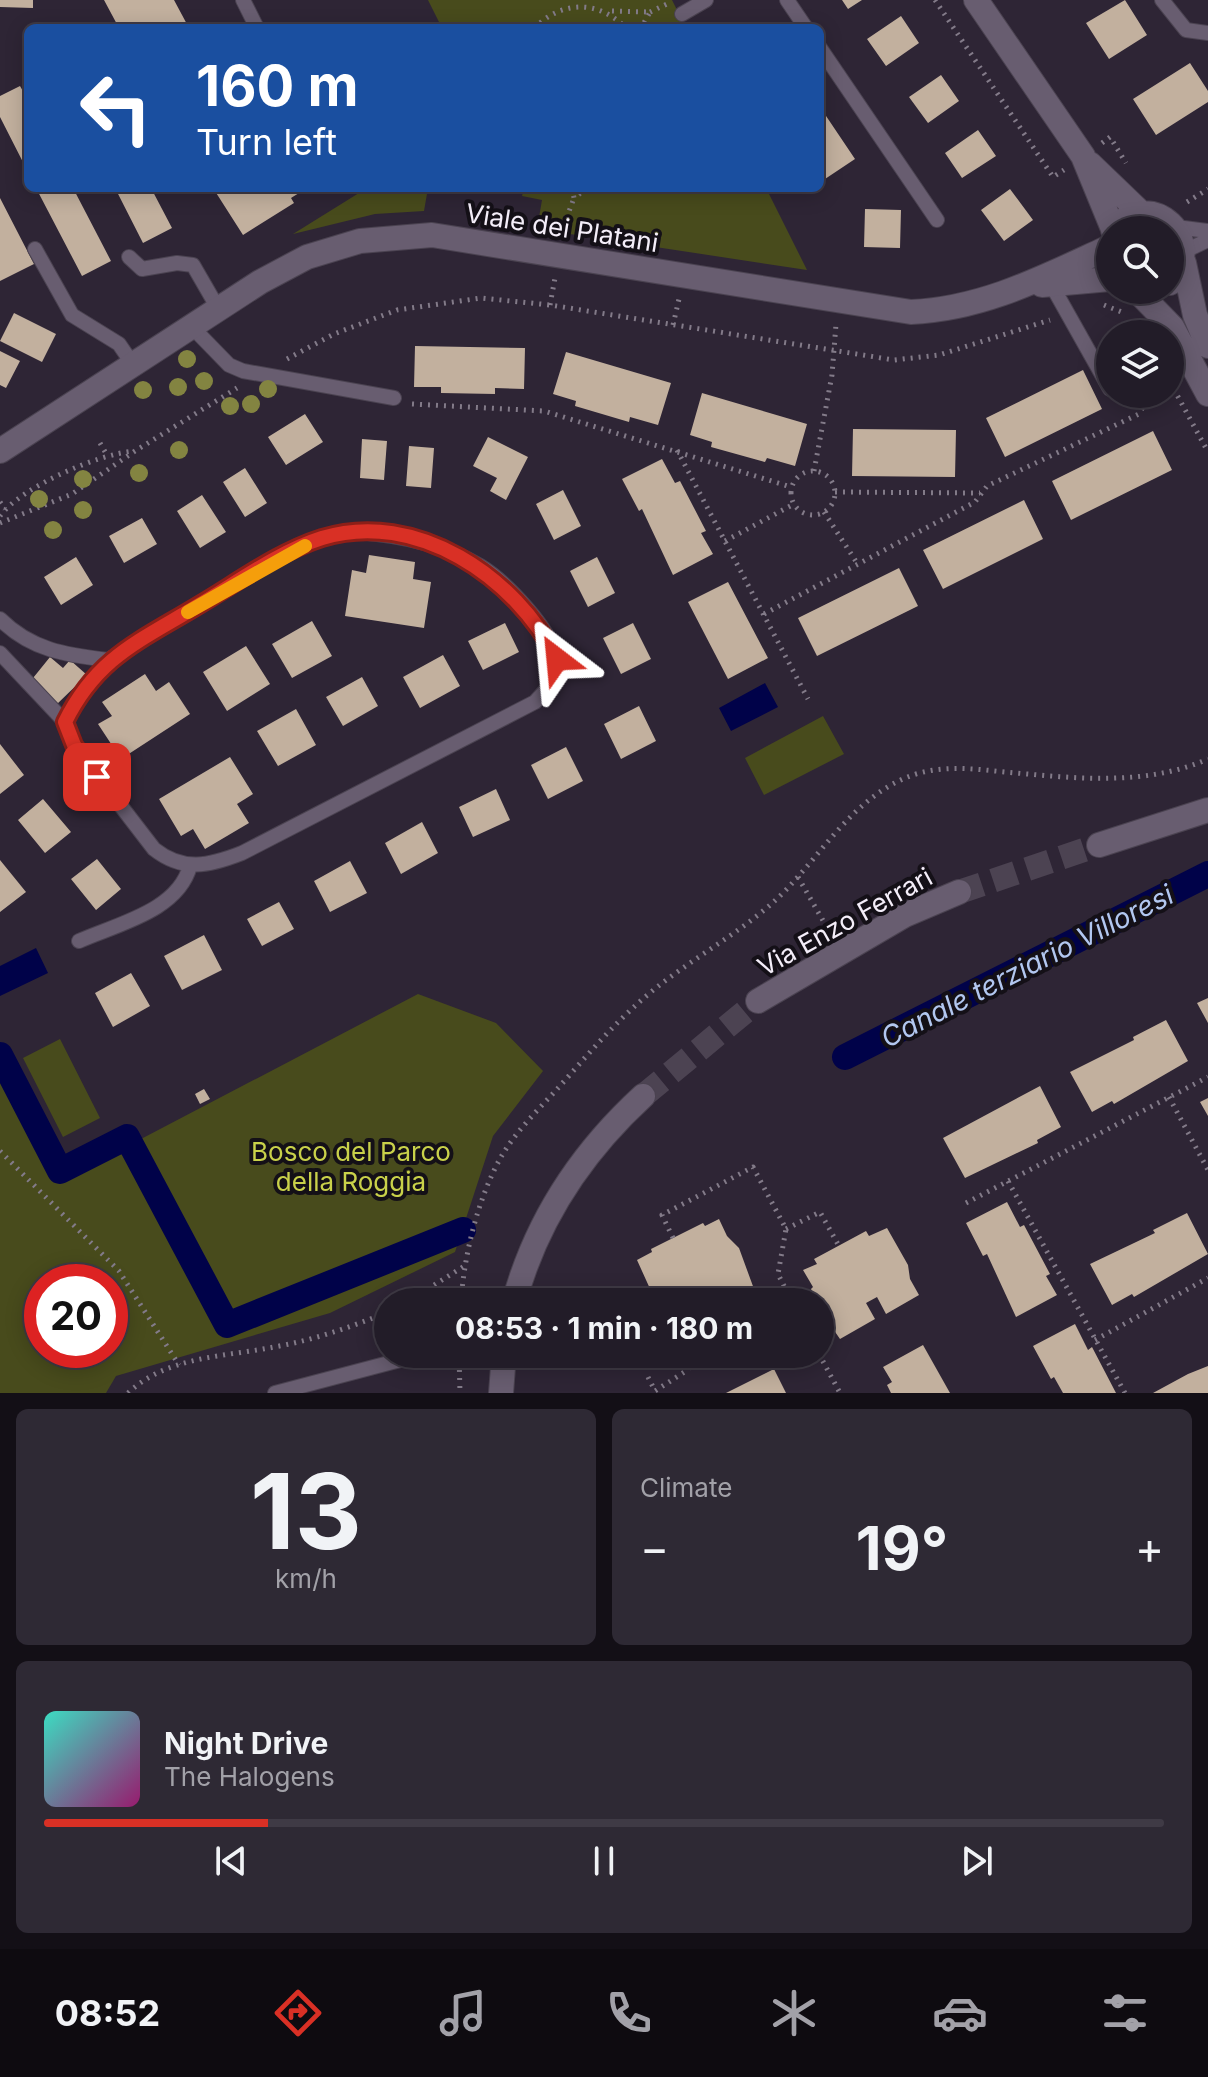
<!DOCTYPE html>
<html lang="en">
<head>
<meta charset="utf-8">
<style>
  :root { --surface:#221c28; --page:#2e2934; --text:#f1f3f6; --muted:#a2a1a8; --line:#3f3a45; --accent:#d93025 }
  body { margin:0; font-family:Inter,sans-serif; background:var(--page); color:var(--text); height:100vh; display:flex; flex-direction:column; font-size:30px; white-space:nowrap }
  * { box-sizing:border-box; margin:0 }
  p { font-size:26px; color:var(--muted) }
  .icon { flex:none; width:44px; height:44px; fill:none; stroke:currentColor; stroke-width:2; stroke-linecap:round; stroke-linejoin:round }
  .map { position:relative; height:1393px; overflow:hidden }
  .sheet { display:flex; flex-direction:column; gap:16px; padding:16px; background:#130f16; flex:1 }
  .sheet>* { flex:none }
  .hud { position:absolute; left:24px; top:24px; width:800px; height:168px; border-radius:12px; box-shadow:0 4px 20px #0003,0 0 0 2px var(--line); background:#1a4fa0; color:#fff; overflow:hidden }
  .tools { position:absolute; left:1096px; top:216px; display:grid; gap:16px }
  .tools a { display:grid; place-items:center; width:88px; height:88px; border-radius:50%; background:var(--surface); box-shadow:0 4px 20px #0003,0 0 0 2px var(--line); font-size:40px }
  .speed { position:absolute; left:24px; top:1264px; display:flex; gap:16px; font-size:40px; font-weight:700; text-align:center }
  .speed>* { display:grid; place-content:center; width:104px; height:104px; border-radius:50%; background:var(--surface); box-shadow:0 4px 20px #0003,0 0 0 2px var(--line); line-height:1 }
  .speed .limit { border:12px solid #d22; background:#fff; color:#111 }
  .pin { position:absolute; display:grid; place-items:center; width:68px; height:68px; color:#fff; margin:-34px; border-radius:16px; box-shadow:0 4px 12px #0006 }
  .me { position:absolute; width:88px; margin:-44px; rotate:331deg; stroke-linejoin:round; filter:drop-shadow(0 0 6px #0008) }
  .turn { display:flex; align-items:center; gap:28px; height:168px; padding:0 40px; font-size:36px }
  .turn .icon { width:104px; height:104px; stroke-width:2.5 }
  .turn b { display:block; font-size:56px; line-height:68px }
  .big { font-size:60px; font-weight:700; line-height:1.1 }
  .sheet .widget { flex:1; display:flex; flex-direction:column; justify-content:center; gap:12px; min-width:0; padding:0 28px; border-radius:12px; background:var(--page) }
  .sheet .dial { align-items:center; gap:0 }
  .dial b { font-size:104px; line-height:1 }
  .song { display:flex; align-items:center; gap:24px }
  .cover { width:96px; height:96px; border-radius:12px; background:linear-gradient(135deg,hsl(170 70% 55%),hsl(320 70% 35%)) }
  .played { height:8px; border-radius:4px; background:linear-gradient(90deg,var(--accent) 20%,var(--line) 20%) }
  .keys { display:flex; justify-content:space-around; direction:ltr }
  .heat { display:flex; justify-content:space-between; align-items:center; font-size:44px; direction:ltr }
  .sheet .tiles { flex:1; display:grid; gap:16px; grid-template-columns:1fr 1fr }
  .widget:last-child { grid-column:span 2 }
  .trip { position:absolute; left:374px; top:1288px; width:460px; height:80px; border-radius:40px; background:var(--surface); box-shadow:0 4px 20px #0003,0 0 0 2px var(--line); font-weight:700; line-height:80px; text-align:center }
  .tab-bar { display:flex; height:128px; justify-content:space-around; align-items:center; background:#0e0b10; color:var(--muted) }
  .tab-bar .icon { width:56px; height:56px }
  .tab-bar .active { color:var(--accent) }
  .tab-bar b { font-size:36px; color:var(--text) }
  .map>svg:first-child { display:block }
  .green { fill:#484b1c; fill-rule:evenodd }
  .water { fill:#000249 }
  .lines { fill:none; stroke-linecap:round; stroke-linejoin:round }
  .canal { stroke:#000249; stroke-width:26 }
  .building { fill:#c2b09e }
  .street-tunnel { stroke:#4c4352; stroke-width:24; stroke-dasharray:24 12; stroke-linecap:butt }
  .lane-casing { stroke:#4b4351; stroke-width:16 }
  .street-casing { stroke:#4b4351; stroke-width:26 }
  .path { stroke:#837b89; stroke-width:5; stroke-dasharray:2 6; stroke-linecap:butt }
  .lane { stroke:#685d70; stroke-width:14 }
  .street { stroke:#685d70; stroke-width:24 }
  .tree { fill:#838441 }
  .route-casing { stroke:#8d1f18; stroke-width:20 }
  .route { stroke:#d93025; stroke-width:14 }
  .slow { stroke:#f59e0b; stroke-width:14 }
  .labels { text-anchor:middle; stroke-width:8; stroke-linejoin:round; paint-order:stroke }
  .street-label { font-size:26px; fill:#f4eef9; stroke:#141017 }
  .park-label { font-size:26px; fill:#c9d14a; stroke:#141017 }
  .water-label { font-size:28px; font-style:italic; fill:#b2c7f0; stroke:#141017 }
</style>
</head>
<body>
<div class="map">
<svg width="1208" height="1393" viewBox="0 0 1208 1393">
  <rect width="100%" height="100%" fill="#2e2535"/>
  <!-- green -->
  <path class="green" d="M428 0H672L686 28H442Z
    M367 188H428L424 211 375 214 293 234Z
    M524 188H766L807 270 537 229 542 200 522 196Z
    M823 716 844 754 764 795 745 758Z
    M418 994 496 1023 543 1071 493 1136 455 1252 330 1313 116 1376 106 1393H0V1076L59 1182ZM42 1282H110V1350H42Z
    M60 1039 100 1118 63 1137 23 1058Z"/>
  <!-- water -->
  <path class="water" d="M765 683 778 707 731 731 719 708Z
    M36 948 48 973 0 996V966Z"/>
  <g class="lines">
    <!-- canal -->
    <path class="canal" d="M0 1055 60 1171 127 1137 227 1325 463 1230
      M845 1057 1208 874"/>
  </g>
  <!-- building -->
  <path class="building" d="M0 0H33V8L0 7Z
    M104 0H174L189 28H119Z
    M842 0H862L848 9Z
    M1125 0 1147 35 1109 59 1086 23Z
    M901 16 919 43 886 66 867 39Z
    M1190 63 1208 91V102L1156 135 1133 99Z
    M941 75 959 101 928 123 909 97Z
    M20 86 28 100V172L0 117V96Z
    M820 107 855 159 822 181 820 178Z
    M978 130 996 156 962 178 945 153Z
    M36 188H73L111 261 82 276Z
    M115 188H151L172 228 143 243Z
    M213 188H307L291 198 294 203 243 235Z
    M1010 189 1033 220 1004 241 981 210Z
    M0 198 34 264 0 281Z
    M865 209 901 210 900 248 864 247Z
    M14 313 56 334 42 362 0 341Z
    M415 346 525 348 524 389 495 388V394L441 393V387H414Z
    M0 351 20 361 6 388 0 385Z
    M566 352 671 383 658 425 630 417 629 422 575 406 576 401 553 394Z
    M1083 370 1102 409 1005 457 986 418Z
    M702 393 807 424 795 466 767 458 765 462 711 447 712 442 690 435Z
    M305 414 323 442 286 465 268 437Z
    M853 429 956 430 955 477 852 476Z
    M1153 431 1172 470 1071 520 1052 481Z
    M488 437 528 457 506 500 490 491 497 478 473 466Z
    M362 439 387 441 384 480 360 478Z
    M409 446 434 448 431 488 406 486Z
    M662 459 675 483 680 481 706 531 701 533 713 554 673 575 642 509 639 511 622 479Z
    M245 468 267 503 245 517 223 482Z
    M563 490 581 526 554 540 536 504Z
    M202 495 226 532 200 548 177 511Z
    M1024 500 1043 539 943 589 923 550Z
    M142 518 157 544 124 563 109 536Z
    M369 555 415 562 413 579 431 582 424 628 345 616 352 570 366 573Z
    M76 557 93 585 61 605 44 577Z
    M597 557 615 593 588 607 570 571Z
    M899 568 918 606 817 656 798 618Z
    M728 582 768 658 728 679 688 602Z
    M312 621 332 656 292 678 272 644Z
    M505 623 519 652 483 670 468 641Z
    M633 623 651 659 621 674 603 638Z
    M246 646 270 684 227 711 203 672Z
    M443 655 460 686 420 708 403 677Z
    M50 657 63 668 70 660 87 675 56 705 29 683Z
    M145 674 156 691 169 682 190 714 121 759 98 724 112 716 102 702Z
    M362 677 378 706 343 726 326 697Z
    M639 706 656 741 621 759 604 724Z
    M296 709 316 745 278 766 257 731Z
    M0 744 24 775 0 794Z
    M566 747 583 781 548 799 531 765Z
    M230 757 253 794 237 804 249 823 205 849 193 829 181 836 159 799Z
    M496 789 510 820 473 837 459 807Z
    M43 799 71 832 45 853 18 820Z
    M422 822 438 853 401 874 385 843Z
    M97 859 121 889 96 910 71 879Z
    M0 860 26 892 0 912Z
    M350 861 367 893 330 912 314 881Z
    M279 902 294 929 262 946 247 919Z
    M204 935 222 970 182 990 164 956Z
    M131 973 150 1006 113 1027 95 993Z
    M1208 998V1023L1197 1003Z
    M1166 1020 1188 1061 1114 1104 1112 1101 1092 1112 1070 1072 1134 1040 1133 1037Z
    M1040 1086 1061 1127 1037 1140 1038 1143 965 1178 943 1138Z
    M204 1089 210 1099 200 1104 195 1094Z
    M1208 1098V1116L1200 1102Z
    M1007 1202 1020 1227 1024 1225 1050 1274 1046 1276 1057 1295 1016 1317 987 1254 983 1256 966 1223Z
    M1187 1213 1208 1254 1134 1297 1132 1294 1112 1305 1090 1264 1155 1233 1153 1230Z
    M719 1219 727 1236 739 1248 754 1289 729 1302H717L711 1290 702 1295 705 1302H656L637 1260 652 1252 651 1249 703 1223 705 1226Z
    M887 1228 908 1265 910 1279 919 1295 886 1314 877 1297 866 1303 875 1319 840 1339 820 1310V1302H816L811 1289 813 1287 803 1270 817 1264 814 1259 866 1231 869 1236Z
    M1075 1324 1088 1350 1092 1347 1116 1393H1063L1054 1377 1051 1379 1033 1346Z
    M923 1345 950 1393H891L887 1385 892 1382 883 1367Z
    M1208 1366V1393H1153L1188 1374Z
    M774 1369 786 1393H726Z"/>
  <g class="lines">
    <!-- street-tunnel -->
    <path class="street-tunnel" d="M959 892 1099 845
      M643 1096 758 1001"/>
    <!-- lane casing -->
    <g class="lane-casing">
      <path id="lane" d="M243 0 257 28
        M787 0 806 28
        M1162 0 1186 30 1208 33
        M682 14 706 0
        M820 48 937 220
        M1176 227 1208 231
        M35 249 72 315 119 344 134 366
        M1185 251 1208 240
        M129 257 142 269 177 263 193 265 219 310
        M1051 284 1110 389
        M193 328 229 365 243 371 394 398
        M357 532C399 535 443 544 480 566 505 581 553 631 557 660 559 678 546 690 535 702L242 853C209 866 183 872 154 849L74 745 65 722 76 700 108 660 282 556 322 538Z
        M0 619C31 650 66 655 108 660
        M0 653 65 722
        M79 941C117 924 178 911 190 866
        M275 1393 423 1354"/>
    </g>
    <!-- street casing -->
    <g class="street-casing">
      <path id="street" d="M976 0 1083 156 1113 229
        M1090 164 1141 213
        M1113 230C1151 185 1208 240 1170 283
        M1184 263 1195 315 1208 346
        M1042 285 1110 279
        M1138 292 1172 327 1208 394
        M0 451 260 282 307 257 360 241 432 235 911 312C982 309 1042 278 1105 249
        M1099 845 1208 810
        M758 1001 905 915 959 892
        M514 1302C536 1221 582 1152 643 1096
        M501 1393 504 1354"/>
    </g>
    <!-- path -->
    <path class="path" d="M935 0 1053 177 1064 170
      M612 11 650 12 641 28
      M650 12 667 4
      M534 28C563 0 598 0 626 28
      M1102 143 1110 137 1126 163
      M572 188 574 198 587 188
      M1187 202 1208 189
      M561 233 574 198
      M550 305 555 278
      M1104 305 1124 313
      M673 325 679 299
      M287 359 334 334 397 310 481 298 550 305 894 360 939 355 1050 320
      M1170 382 1208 452
      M412 404 544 411 791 487
      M100 443 107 455
      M677 450 808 699
      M791 493a22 22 0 1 1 44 0a22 22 0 1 1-44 0Z
      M814 471 832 375 836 324
      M835 492 980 493
      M0 502 5 509
      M824 512 857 563
      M0 516C21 487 98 454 134 451
      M0 523 72 494 135 451 237 388
      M725 541 794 504
      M764 614 975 502 987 486 1139 414 1143 407 1141 394
      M798 877 829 931
      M1169 1097 1208 1170
      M0 1151 119 1271 179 1365
      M1008 1181 1125 1393
      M966 1203 1208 1077
      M786 1229 820 1212 839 1246
      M673 1238 662 1215 753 1167 786 1229 778 1274 792 1302
      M407 1302 466 1265
      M461 1302C464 1255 478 1198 501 1157 516 1131 539 1109 559 1087 591 1051 622 1014 661 984 696 957 735 935 769 906 818 864 850 795 916 774 946 765 975 769 1005 772 1073 778 1144 787 1208 759
      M780 1302 789 1297
      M1095 1340 1208 1278
      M459 1354 460 1393
      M819 1354 840 1393
      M648 1377 655 1391 686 1371 703 1354
      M128 1393C167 1356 224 1357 274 1347 314 1340 351 1327 388 1312"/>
    <!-- lane -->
    <use href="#lane" class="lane"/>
    <!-- street -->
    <use href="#street" class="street"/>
  </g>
  <!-- trees -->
  <g class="tree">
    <circle cx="187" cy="359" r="9"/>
    <circle cx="204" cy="381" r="9"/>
    <circle cx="178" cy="387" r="9"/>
    <circle cx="268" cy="389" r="9"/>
    <circle cx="143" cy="390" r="9"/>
    <circle cx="251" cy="404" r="9"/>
    <circle cx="230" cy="406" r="9"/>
    <circle cx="179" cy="450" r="9"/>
    <circle cx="139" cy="473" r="9"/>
    <circle cx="83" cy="479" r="9"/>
    <circle cx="39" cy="499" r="9"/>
    <circle cx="83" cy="510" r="9"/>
    <circle cx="53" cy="530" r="9"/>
  </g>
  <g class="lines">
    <!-- route casing -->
    <g class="route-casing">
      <path id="route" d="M97 777 74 745 65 722C97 657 140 641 199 605 238 582 278 552 322 538 416 509 516 577 557 659"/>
    </g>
    <!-- route -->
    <use href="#route" class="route"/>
    <!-- slow -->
    <path class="slow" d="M188 612 305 546"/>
  </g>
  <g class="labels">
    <!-- street labels -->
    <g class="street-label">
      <text transform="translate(562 228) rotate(9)" y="9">Viale dei Platani</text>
      <text transform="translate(845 922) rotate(-29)" y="9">Via Enzo Ferrari</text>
    </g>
    <!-- park labels -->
    <g class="park-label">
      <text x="351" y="1161">Bosco del Parco<tspan x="351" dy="30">della Roggia</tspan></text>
    </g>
    <!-- water labels -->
    <g class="water-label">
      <text transform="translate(1027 966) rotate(-27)" y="10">Canale terziario Villoresi</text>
    </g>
  </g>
</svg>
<div class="tools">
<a><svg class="icon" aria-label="search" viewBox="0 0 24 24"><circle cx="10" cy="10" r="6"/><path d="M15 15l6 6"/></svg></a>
<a><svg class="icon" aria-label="layers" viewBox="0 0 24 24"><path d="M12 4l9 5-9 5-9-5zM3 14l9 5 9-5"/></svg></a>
</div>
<div class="speed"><div class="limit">20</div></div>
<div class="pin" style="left:97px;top:777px;background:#d93025"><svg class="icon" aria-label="arrive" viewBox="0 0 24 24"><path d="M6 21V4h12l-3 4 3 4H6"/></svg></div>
<svg class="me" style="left:557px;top:659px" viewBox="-20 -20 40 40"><path d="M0-17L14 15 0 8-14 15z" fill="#d93025" stroke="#fff" stroke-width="4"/></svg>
<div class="trip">08:53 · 1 min · 180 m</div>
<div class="hud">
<div class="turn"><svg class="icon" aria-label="left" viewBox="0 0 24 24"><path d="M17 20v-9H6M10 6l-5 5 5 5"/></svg><div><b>160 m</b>Turn left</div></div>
</div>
</div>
<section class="sheet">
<div class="tiles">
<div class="widget dial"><b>13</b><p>km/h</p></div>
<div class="widget"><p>Climate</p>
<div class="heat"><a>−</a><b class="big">19°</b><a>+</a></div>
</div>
<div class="widget">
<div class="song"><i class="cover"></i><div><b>Night Drive</b><p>The Halogens</p></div></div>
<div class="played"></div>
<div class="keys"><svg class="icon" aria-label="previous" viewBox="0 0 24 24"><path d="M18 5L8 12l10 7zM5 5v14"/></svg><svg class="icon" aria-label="pause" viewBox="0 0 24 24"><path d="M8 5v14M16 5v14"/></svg><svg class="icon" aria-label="next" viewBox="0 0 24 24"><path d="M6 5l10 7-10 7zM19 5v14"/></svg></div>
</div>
</div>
</section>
<nav class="tab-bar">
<b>08:52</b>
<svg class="icon active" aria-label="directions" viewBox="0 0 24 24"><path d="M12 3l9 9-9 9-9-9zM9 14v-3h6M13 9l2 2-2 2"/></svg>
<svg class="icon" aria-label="music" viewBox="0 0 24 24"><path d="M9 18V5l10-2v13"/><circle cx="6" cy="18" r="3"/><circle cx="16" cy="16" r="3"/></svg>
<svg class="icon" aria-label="phone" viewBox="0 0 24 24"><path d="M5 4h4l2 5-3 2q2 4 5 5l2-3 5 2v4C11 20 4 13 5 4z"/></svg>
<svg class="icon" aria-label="climate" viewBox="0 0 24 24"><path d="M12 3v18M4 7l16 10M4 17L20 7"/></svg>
<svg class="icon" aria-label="car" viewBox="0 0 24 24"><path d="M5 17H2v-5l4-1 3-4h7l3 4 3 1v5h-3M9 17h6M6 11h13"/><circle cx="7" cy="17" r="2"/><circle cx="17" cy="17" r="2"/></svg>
<svg class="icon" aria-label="filters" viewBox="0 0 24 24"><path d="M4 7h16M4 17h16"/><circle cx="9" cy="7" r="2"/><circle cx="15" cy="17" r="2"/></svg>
</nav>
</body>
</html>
